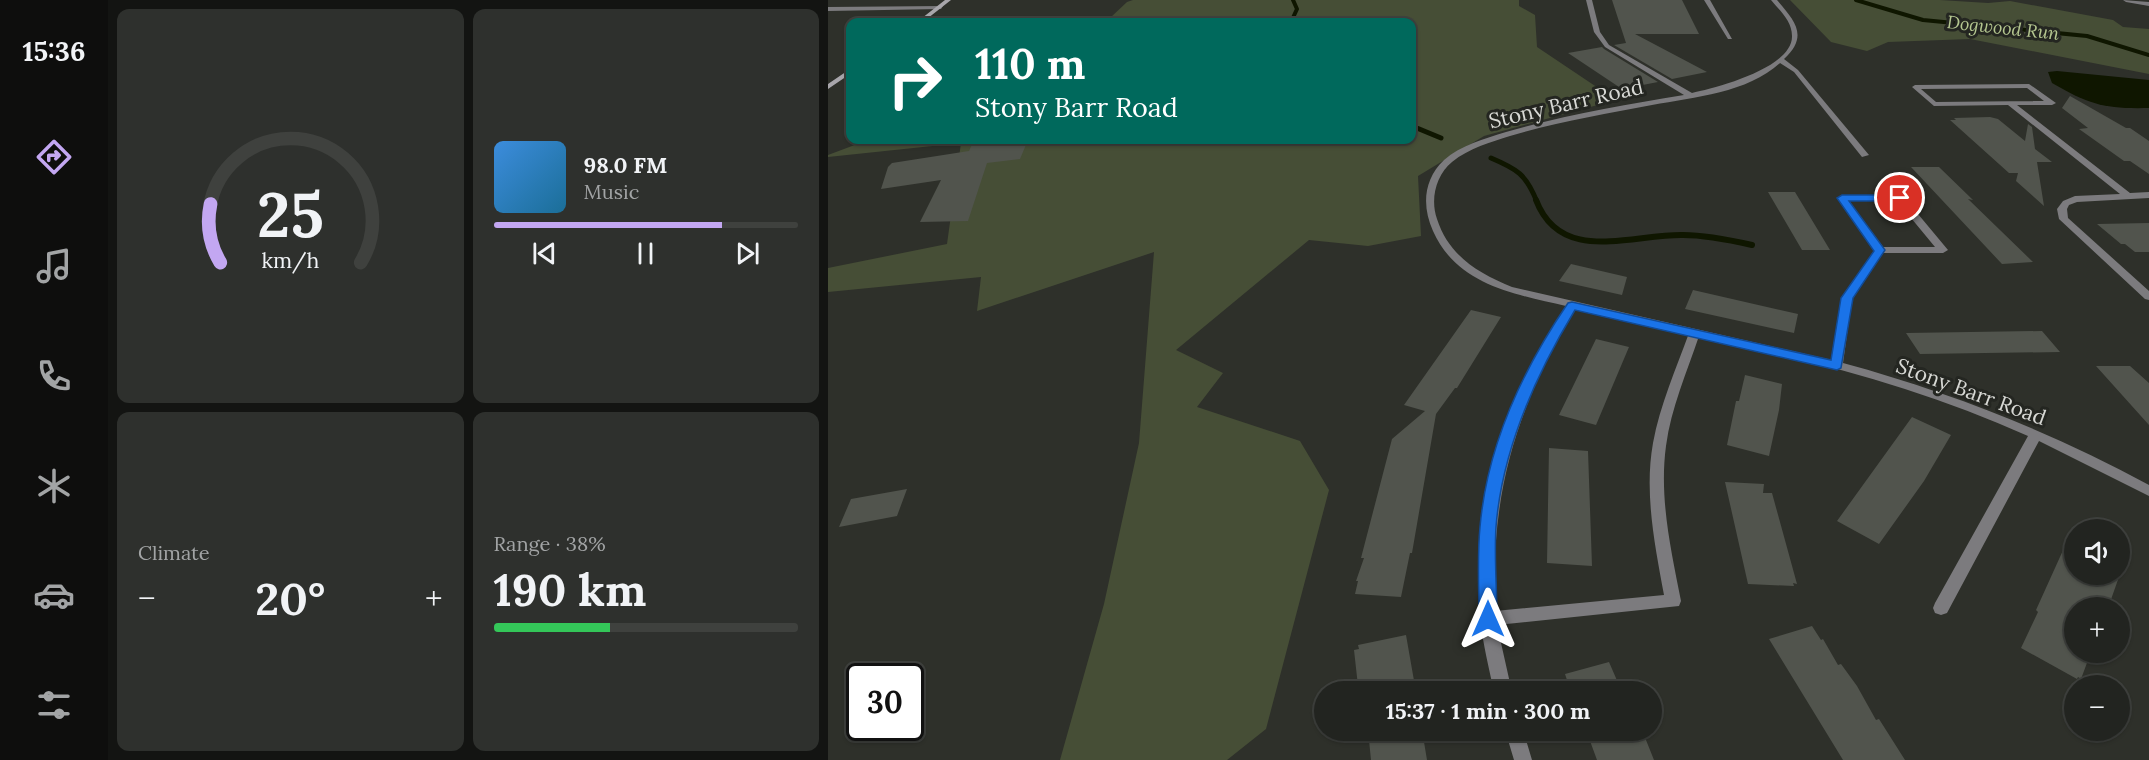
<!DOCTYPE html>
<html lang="en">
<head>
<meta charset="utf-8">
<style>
  :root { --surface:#222420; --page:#2e302d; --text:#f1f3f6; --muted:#a2a4a5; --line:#3f413e; --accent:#c3a7f2 }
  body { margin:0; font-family:Lora,serif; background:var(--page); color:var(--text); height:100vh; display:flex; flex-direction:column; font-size:22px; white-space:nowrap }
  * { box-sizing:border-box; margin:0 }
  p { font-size:20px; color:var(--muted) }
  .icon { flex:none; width:33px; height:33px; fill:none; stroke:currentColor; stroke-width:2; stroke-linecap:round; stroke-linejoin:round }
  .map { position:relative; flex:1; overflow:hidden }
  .sheet { display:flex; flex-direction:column; gap:9px; padding:9px; background:#131412; width:720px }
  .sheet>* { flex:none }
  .banner { position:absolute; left:18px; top:18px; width:570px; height:126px; border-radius:12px; box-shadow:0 2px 4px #0004,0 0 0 2px var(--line); background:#00695c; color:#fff; overflow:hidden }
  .buttons { position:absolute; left:1236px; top:519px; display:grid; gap:12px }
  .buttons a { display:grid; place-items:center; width:66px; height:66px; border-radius:50%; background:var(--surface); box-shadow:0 2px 4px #0004,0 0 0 2px var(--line); font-size:30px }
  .speed { position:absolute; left:18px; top:663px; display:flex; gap:12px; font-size:30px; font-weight:700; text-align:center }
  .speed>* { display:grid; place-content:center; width:78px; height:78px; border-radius:50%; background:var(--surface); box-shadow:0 2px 4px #0004,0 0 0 2px var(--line); line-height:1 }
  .speed .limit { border:3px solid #111; border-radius:9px; background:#fff; color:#111 }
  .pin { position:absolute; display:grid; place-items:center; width:51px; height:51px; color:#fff; margin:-26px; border:3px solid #fff; border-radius:50%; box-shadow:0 2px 6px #0007 }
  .me { position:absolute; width:66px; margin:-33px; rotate:0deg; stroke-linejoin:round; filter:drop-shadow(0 0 4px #0008) }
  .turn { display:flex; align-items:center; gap:21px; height:126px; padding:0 30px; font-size:27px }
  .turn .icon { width:78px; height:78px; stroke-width:2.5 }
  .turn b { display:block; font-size:42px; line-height:51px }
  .big { font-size:45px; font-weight:800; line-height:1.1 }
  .sheet .widget { flex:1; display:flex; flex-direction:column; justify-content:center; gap:9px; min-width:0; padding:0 21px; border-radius:12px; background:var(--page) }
  .sheet .dial { align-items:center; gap:0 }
  .dial svg { height:156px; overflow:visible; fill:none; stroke:var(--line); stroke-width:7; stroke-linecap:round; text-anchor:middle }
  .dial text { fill:var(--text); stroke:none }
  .song { display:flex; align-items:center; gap:18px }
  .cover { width:72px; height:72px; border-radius:9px; background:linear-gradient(135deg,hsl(210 70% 55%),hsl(200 70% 35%)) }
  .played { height:6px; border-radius:3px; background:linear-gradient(90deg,var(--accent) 75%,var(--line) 75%) }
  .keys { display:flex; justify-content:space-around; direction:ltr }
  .heat { display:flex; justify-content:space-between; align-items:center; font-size:33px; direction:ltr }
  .charge { height:9px; border-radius:4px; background:linear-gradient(90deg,#34c759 38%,var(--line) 0) }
  .sheet .tiles { flex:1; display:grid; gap:9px; grid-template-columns:repeat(2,1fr) }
  .trip { position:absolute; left:486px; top:681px; width:348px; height:60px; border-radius:30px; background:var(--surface); box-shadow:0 2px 4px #0004,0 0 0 2px var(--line); font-weight:800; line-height:60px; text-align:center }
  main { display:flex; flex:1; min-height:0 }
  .menu { display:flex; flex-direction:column; width:108px; justify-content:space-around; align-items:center; background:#0e0e0d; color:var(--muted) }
  .menu .icon { width:42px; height:42px }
  .menu .on { color:var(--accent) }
  .menu b { font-size:27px; color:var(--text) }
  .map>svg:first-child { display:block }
  .green { fill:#464e36 }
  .water { fill:#0f1600 }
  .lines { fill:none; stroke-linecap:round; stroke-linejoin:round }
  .stream-far2 { stroke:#0f1600; stroke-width:4 }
  .stream-far1 { stroke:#0f1600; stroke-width:5 }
  .stream { stroke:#0f1600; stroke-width:6 }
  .building { fill:#51544d }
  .street { fill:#7c7b7e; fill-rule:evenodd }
  .secondary { fill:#a8a6ab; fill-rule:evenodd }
  .route { fill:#1a73e8; stroke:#114b97; stroke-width:1.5 }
  .labels { text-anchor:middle; stroke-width:6; stroke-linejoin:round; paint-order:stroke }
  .far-water-label { font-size:18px; font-style:italic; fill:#b5c790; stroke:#242621 }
  .street-label { font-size:21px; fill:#d7d8d4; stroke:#242621 }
</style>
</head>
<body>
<main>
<nav class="menu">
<b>15:36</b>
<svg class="icon on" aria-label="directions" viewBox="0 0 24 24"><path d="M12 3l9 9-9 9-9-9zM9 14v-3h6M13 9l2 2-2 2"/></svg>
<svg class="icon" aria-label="music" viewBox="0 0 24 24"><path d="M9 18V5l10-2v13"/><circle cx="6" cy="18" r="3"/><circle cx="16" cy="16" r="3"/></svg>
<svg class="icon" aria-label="phone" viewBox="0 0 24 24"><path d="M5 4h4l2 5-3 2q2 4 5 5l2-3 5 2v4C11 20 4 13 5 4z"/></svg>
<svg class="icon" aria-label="climate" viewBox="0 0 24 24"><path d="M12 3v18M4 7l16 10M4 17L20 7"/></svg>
<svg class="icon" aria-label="car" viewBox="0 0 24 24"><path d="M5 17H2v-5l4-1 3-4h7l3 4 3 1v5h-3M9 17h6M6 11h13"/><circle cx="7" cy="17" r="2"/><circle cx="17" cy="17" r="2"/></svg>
<svg class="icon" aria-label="filters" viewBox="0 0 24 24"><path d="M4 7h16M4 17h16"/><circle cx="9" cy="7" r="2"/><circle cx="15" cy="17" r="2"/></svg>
</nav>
<section class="sheet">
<div class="tiles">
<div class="widget dial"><svg viewBox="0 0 100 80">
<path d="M14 69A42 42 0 1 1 86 69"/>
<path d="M14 69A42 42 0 0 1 9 39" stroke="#c3a7f2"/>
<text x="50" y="56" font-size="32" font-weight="700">25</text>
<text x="50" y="72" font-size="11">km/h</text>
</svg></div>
<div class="widget">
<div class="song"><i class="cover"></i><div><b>98.0 FM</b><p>Music</p></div></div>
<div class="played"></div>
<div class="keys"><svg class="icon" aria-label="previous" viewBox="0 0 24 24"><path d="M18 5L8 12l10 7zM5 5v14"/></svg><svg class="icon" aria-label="pause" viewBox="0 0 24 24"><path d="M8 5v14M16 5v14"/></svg><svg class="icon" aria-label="next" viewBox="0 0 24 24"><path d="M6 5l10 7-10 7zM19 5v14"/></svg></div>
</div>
<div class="widget"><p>Climate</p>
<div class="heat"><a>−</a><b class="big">20°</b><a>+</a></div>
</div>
<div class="widget"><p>Range · 38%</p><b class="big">190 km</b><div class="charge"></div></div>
</div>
</section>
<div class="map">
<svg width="1321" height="760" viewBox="0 0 1321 760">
  <rect width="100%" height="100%" fill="#2e302a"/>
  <!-- green -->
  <path class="green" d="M305 0H691V6L707 15 709 47 788 100 656 136 590 176 593 236 540 246 481 240 348 350 395 373 369 407 472 441 501 490 438 729 399 760H232L276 604 311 443 326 252 149 311 153 277 0 292V268L119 244 133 143 0 157V155L40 140H584V22H288L282 18 299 2Z
    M962 0H1112L1160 3 1182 1 1285 20 1295 27 1321 29V74L1142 39 1060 42 1039 51 1003 42Z"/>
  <!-- water -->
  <path class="water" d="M1229 71 1321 80V108C1277 109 1262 105 1224 83L1220 72Z"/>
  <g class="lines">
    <!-- stream-far2 -->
    <path class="stream-far2" d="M1028 0 1095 20 1259 36 1321 55
      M463 22 469 9 465 0"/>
    <!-- stream-far1 -->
    <path class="stream-far1" d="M584 126 613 138
      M663 158C689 169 698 174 709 202"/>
    <!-- stream -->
    <path class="stream" d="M708 200C733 265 803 234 855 235 878 235 902 240 924 245"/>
  </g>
  <!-- building -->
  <path class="building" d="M784 0H854L871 34H807L879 72 844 79 786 45 798 43Z
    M774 47 776 49 830 82 794 89 740 53Z
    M1242 96 1298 128H1302L1321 141V174L1302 161H1296L1251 129 1260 128 1234 108Z
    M1162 117 1170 119 1197 141 1200 124 1204 127 1207 149 1224 162H1209L1216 206 1188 181 1190 173H1181L1122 120H1128L1126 118Z
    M146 140H200L192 159 159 163 140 221 92 222 113 180 53 189 60 167 64 163 141 151Z
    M1083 167H1111L1145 200 1140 199 1205 262 1174 264Z
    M940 192H967L1002 250H974Z
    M1321 223V252H1307L1297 244H1293L1269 224Z
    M743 264 799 277 794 295 731 281Z
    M865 290 970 314 966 333 857 309Z
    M643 310 673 317 629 388H627L608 414 584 553H582L573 597 527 594 530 581H528L536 558H533L564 439 597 411 576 405Z
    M1214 331 1232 352 1092 354 1078 333Z
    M768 339 801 347 768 425 731 415Z
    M1268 366H1302L1321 383V425Z
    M917 375 954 384 951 410 941 456 899 445 908 401H911Z
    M1084 417 1123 435 1096 481 1051 544 1009 521Z
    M721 448 760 451 764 566 719 563Z
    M897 482 936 484 935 493H944L969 584 965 583 966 586 920 584Z
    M79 489 69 516 11 527 23 499Z
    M1246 526V574H1292L1280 608H1246V652H1263L1253 679 1250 677 1249 679 1193 648 1210 612 1208 610Z
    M984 626 993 640 995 639 1010 665 1013 664 1029 686 1048 720 1051 719 1077 760H1015L941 639Z
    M578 635 588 692H535L534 685 530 686 526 650 531 649 530 645Z
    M781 662 794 692H743L737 674Z
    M540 730H594L599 760H543Z
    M758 730H814L826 760H769Z"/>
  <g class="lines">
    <!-- street -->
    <path class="street" d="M758 0H764L772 32 781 45 864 93C888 88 965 68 964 36 964 21 952 11 943 0H949C967 21 981 36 956 59L970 70 1041 155 1034 157 966 72 952 63C919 93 867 97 824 105 777 114 729 122 682 136 663 142 641 148 624 162 608 175 602 199 609 219 621 256 650 273 684 287L1004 360 1014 299 1047 250 1010 198 1014 195 1075 196 1120 250 1115 253H1055L1024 299 1015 363C1122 392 1223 432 1321 485V496L1211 441 1119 613 1113 615 1107 613 1105 608 1107 603 1200 436C1095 389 984 360 871 336 859 372 843 408 838 446 831 498 843 550 853 601L851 606 669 625 684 692H666C661 668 655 644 652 619 650 600 652 579 653 560 657 461 687 390 738 306 686 294 629 285 605 231 594 207 595 180 616 160 633 145 656 139 678 132 736 115 797 105 856 95L777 47 766 32ZM1021 201H1069L1107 247H1055ZM747 308 861 333C848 369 832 405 825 443 816 493 827 546 836 595L667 611C662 492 688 410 747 308Z
      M876 0H882L904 39H900Z
      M1295 0 1321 2V6L1298 2Z
      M115 6 113 9 0 11V7Z
      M1201 84 1228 103 1224 105H1189L1302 193 1321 192V198L1249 202 1241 205 1239 209 1240 218 1321 291V300L1317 299 1231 219 1229 209 1235 201 1247 196 1292 194 1180 105 1106 106 1084 87 1087 85ZM1199 88 1216 101 1108 102 1093 89Z
      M677 730H695L704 760H686Z"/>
    <!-- secondary -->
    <path class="secondary" d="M117 0H123L95 22H89Z
      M22 69V74L0 89V84Z"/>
  </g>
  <!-- route -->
  <path class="route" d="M1014 195H1072L1077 198 1072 201H1021L1057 250 1025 298 1013 368 1009 370 747 310C707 376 674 449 668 527 666 557 669 588 669 619L666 624 660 627 653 624 651 619C651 588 649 557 652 527 659 446 695 369 740 303L744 302 1003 360 1013 298 1046 251 1009 198Z"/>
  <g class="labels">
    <!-- far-water labels -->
    <g class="far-water-label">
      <text transform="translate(1175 28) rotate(6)" y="6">Dogwood Run</text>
    </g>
    <!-- street labels -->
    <g class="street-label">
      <text transform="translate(738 104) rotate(-13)" y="7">Stony Barr Road</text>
      <text transform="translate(1143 392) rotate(20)" y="7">Stony Barr Road</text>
    </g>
  </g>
</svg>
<div class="buttons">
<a><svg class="icon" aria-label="sound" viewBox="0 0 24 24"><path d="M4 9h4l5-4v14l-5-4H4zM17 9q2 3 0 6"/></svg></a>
<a>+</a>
<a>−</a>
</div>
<div class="speed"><div class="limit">30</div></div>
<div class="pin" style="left:1072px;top:198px;background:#d93025"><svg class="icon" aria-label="arrive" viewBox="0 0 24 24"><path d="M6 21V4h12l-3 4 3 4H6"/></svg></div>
<svg class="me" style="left:660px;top:619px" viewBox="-20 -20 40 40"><path d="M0-17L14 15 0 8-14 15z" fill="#1a73e8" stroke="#fff" stroke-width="4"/></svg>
<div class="trip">15:37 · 1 min · 300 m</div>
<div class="banner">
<div class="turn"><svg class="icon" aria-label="right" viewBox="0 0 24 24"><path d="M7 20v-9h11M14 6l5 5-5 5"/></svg><div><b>110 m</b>Stony Barr Road</div></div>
</div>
</div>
</main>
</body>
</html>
